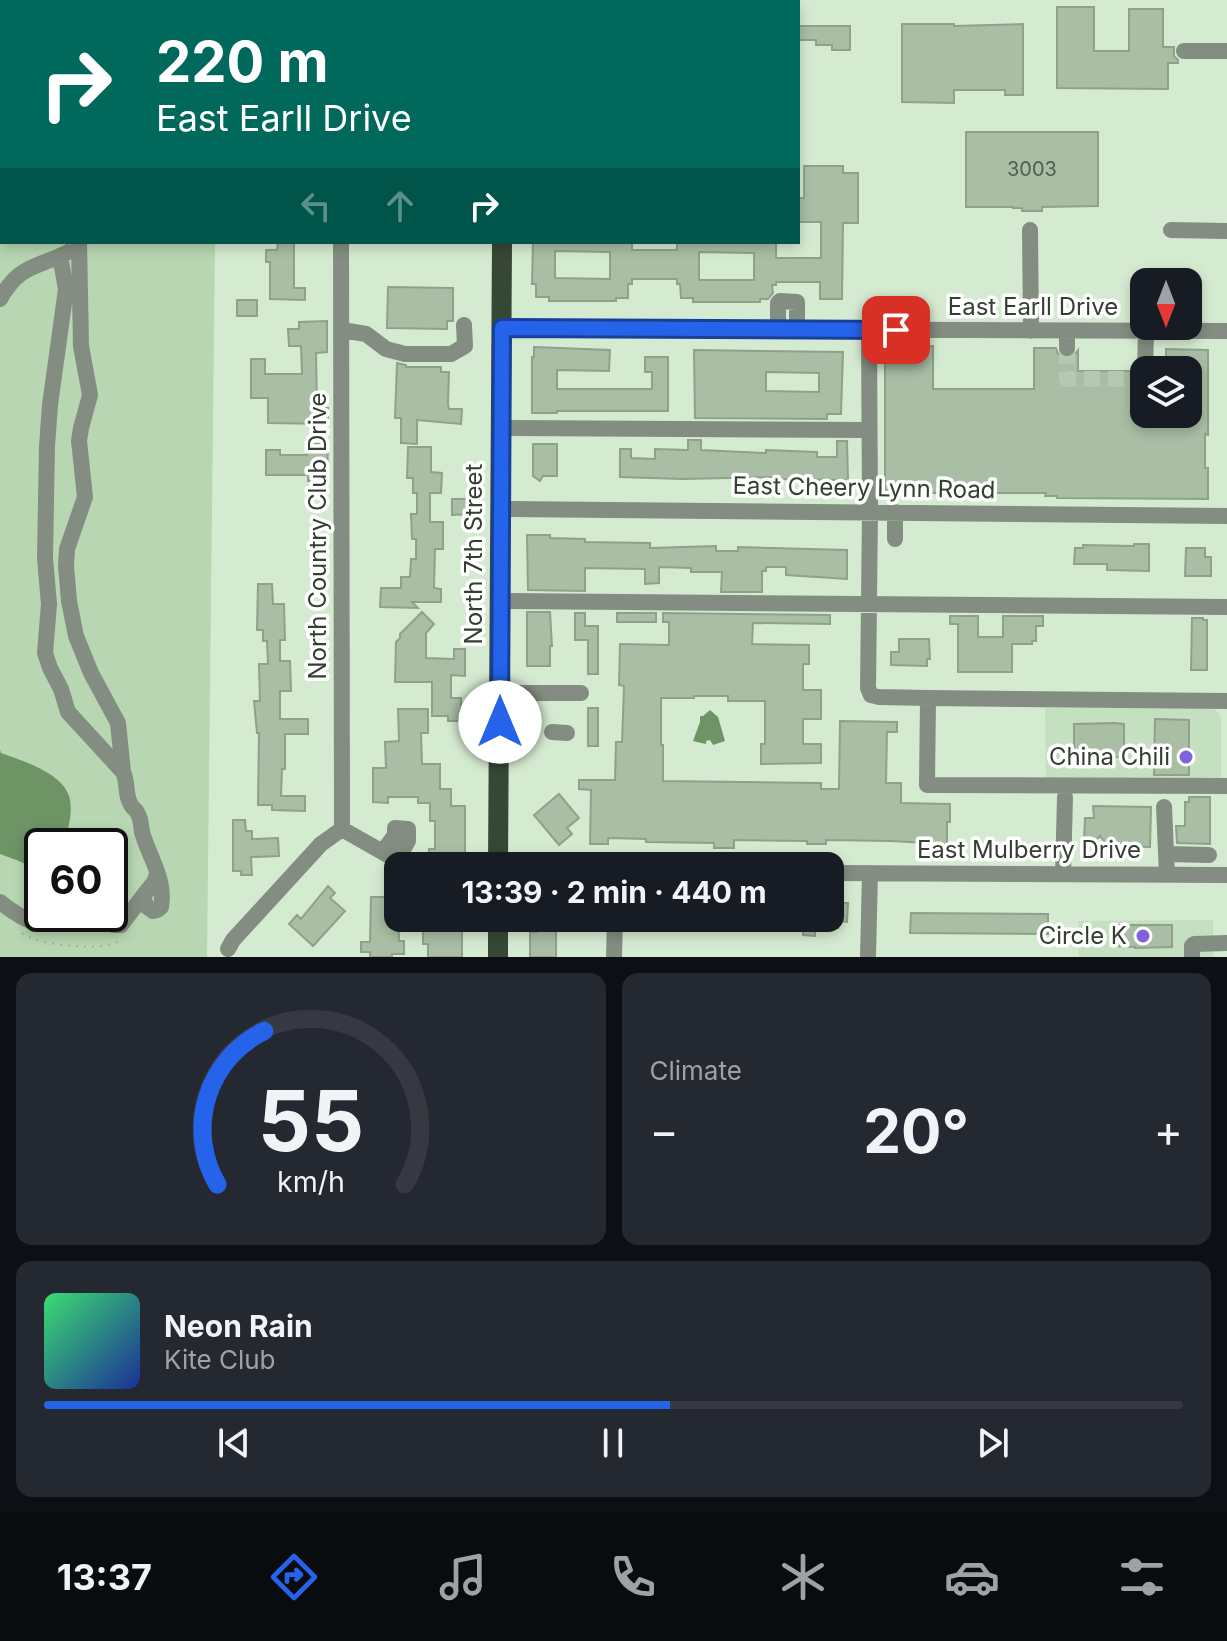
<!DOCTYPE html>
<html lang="en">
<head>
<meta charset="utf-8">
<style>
  :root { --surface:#171b24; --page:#242831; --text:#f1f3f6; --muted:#9ea1a6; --line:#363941; --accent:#2563eb }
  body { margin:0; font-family:Inter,sans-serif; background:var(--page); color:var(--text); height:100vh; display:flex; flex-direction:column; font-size:30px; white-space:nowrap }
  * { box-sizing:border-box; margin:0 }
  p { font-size:26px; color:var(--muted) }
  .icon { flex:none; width:44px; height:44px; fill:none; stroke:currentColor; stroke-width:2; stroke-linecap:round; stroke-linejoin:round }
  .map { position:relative; height:957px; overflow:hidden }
  .drawer { display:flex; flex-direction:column; gap:16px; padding:16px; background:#0d0f14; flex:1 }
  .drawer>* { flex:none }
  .guide { position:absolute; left:0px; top:0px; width:800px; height:244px; box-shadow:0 4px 12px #0003; background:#00695c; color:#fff; overflow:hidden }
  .needle { width:52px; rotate:180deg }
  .controls { position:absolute; left:1130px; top:268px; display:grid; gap:16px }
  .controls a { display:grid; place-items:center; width:72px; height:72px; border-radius:16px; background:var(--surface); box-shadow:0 4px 12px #0003; font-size:40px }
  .speed { position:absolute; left:24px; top:828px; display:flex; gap:16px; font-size:40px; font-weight:700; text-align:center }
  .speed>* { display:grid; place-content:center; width:104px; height:104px; border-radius:50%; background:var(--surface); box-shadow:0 4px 12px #0003; line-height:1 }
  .speed .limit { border:4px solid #111; border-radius:12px; background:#fff; color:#111 }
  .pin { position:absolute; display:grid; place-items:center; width:68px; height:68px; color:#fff; margin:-34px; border-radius:16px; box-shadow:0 4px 12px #0006 }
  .me { position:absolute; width:88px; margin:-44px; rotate:0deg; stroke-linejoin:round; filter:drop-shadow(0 0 6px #0008) }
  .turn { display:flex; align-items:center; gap:28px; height:168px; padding:0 24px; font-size:36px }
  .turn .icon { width:104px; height:104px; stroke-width:2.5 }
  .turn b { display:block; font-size:56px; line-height:68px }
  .lanes { display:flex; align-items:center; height:76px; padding:0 24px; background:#0003; justify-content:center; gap:40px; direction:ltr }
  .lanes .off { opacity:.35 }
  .big { font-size:60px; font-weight:700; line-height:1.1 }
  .drawer .tile { flex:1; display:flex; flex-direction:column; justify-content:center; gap:12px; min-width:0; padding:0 28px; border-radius:16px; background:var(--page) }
  .drawer .dial { align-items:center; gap:0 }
  .dial svg { height:208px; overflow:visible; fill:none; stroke:var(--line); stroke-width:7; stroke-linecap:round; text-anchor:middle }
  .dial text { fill:var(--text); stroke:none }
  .song { display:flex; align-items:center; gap:24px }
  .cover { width:96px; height:96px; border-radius:12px; background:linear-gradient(135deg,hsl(140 70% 55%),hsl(230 70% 35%)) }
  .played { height:8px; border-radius:4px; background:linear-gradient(90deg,var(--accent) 55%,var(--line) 55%) }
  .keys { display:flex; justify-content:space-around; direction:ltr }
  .heat { display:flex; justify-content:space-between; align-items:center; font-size:44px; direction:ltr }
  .drawer .tiles { flex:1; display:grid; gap:16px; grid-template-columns:1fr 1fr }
  .tile:last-child { grid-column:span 2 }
  .trip { position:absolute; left:384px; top:852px; width:460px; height:80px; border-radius:16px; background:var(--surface); box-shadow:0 4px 12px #0003; font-weight:700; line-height:80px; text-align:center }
  .tabs { display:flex; height:128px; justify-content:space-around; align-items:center; background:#090b0e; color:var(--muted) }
  .tabs .icon { width:56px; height:56px }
  .tabs .current { color:var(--accent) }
  .tabs b { font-size:36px; color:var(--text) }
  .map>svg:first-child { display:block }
  .built { fill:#c5e0c0 }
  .green { fill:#b7d6b1; fill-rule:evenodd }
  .water { fill:#6e9466 }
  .building { fill:#a9bea5; stroke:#8ea28a; stroke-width:2; fill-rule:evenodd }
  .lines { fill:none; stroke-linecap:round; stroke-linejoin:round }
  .minor-tunnel { stroke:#b5c8b1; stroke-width:16; stroke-dasharray:16 8; stroke-linecap:butt }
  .path { stroke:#a2b49f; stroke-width:2; stroke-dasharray:2 6; stroke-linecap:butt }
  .minor { stroke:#848d82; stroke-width:16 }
  .major { stroke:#374735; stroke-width:20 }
  .route-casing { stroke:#184099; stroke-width:20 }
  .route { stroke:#2563eb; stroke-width:14 }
  .poi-dot { fill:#7e61dc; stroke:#fff; stroke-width:3 }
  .labels { text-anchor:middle; stroke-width:7; stroke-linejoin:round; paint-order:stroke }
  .number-label { font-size:20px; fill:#525e50 }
  .street-label { font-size:24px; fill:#353e33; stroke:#fff }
  .poi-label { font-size:24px; fill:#353e33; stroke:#fff; text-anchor:end }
</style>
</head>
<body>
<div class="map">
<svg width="1227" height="957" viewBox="0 0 1227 957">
  <rect width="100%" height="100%" fill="#d5ebd1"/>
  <!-- built -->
  <path class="built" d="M1045 708H1214L1221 717V788H1046Z
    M1213 920V957H1079L1078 921Z"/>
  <!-- green -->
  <path class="green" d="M0 0H214V2H2V242H215L207 957H0ZM42 846H110V914H42Z"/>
  <!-- water -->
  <path class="water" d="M710 710 718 717 725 741 713 745 710 740 706 741V744L693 741 700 722V716H703Z
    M0 750 1 753C21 760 62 773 69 796 74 812 67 830 65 846H42V873L19 861 0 854Z"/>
  <!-- building -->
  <path class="building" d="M1057 7H1094V51H1129V9H1163V47H1174V56L1178 60V63H1168V89L1057 88Z
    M902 24H954V26L1023 24V95H1005V90H954V103L902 102Z
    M798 26H850V50H832V45H816V40H798Z
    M966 132H1098V206L1042 207V211H1022V208H1013V207H966Z
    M804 166H843V173H858V223H843L842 299H820V282H776V285H772L773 293 768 299H760V302H693V298H681L680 284H677V279H632V284H628V298H616V301H549V297H536V284H532L533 242H632V250H677V242H776V258H821V222H798V198H804ZM555 251 610 252V279L555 278ZM699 252 754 253V280H699Z
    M278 242H294V288H305V300L270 299V262H266V250H277Z
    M388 287 453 288V321H447V329L387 328Z
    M237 300H257V316H237Z
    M327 321V352L316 353 317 408H328V424L268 423V398H251V359H265V374H302L301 346H289L288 329H299V322Z
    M885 346H933V389H1034V348H1056L1058 354 1066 359 1073 357 1078 350V371H1134L1139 379 1144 381V414H1188V370H1166V349L1208 350V435L1205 434V468H1208V499L1057 498V496H1045L1046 493H904V496H885Z
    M534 347 610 350 609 371 557 370V389H652V372H645V357H668V411H557V413H532V357H534Z
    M694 350 843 352 841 414H827V419L695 418ZM766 372 819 373V392L766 391Z
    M397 363 406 365V367H441V372H449L448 404 449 409H462L461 424 417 420V444L401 443V418H395Z
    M688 440H701V450L766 453V450L817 452V457H837V441H847L848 480 772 479V477L682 479 620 477V449H631V458L655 459V449L688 450Z
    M307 444H328L327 481H308V475H266V450H280V455H307Z
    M533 444H557V476H543L540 481 533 476Z
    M408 447H431V472L442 473 441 493H430V522H443V549H435L434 588 441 589V602H412L418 608 380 607 381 588H401V577H410L411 559H416V539H412L411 514H417V493H413V478H407Z
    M452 499H473V514L452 515Z
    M527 535H550V538L585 539V542L650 543V548L716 546V551H738V547L847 550V579L786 575V567H766V571H762V592H721L722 572H691V568L659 567V583L645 584V569L585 568V591L528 590Z
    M1134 544H1149V571L1107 570V564H1074L1075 548H1083V545L1134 546Z
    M1186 548H1205V557H1211V576H1185Z
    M258 584H272L273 604H284L285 640H280V661H290L291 691H280V719H308V734H285V769H282L281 796H305V811L272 810V805H258L259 733H257L254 701H260L259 664H268L267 641H263V630H257Z
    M422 612 434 624 426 633V658L454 659V649H465V676L451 675V698H461V721H448V716H432V682H395L396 642 400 638V634Z
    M527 612H550L552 646H550V666H527Z
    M575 613H585V626H598V674H588V640H575Z
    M617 613H656V622H617Z
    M663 613 830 615V624L753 623 752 644 809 645V664H803V690H821V719H803V744H821V763L761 764V744H765V701H728V696H694V698H661V745H663V781L821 783V789H839L840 721 897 722V732H887L886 783H901V803L950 804V822H947V852H926V843L891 841 826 840V844H807V841L734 840V848H714V843L646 842V839L608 838V844H590L591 790 579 789V780H615L616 742H622L624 686 619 685 620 644 669 645V622H663Z
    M950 616H978V637H1003V616H1043V626H1036V641H1032V644H1012V672H958V624H950Z
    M1192 618H1203V620H1207V670H1191Z
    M899 639H929L930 659H927V666L891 665V652H899Z
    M588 708H598V746H588Z
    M398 709H428V733H421L422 764H440V789H451V806H465V863H429V849H435V821H430V803H418V797H388V803L373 802V768H386L385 742 399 741Z
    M1155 719 1189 720V775H1154Z
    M1114 723 1124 724V757L1074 756V724Z
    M559 794 579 818 567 828 572 834 559 845 534 815Z
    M1189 797H1210V844L1177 843 1176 826H1185V802H1189Z
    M1093 806 1151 807 1150 847 1110 846 1107 845 1100 836 1092 844 1084 842 1085 818H1094Z
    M233 820H245L246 831H252V839L278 838 279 856 251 857 252 875H241V871H233Z
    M328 886 335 893 330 898 345 911 313 946 289 924 297 915 301 919Z
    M371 897H398L399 941H404V954H392V957H370V952H361V942H370Z
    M830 903H848L847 922 838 921V928L815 927V936L803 935V918H830Z
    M911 913 1048 914V934L910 933Z
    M537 918H556V957H530V932H537Z
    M661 918H706V929L661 930Z
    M1114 925H1172V947L1135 948V947L1114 946Z
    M423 931H462V957H428V944H423Z"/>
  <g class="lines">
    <!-- minor-tunnel -->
    <path class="minor-tunnel" d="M1067 348V379H1144"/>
    <!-- path -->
    <path class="path" d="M22 933C39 945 98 952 117 942L118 939"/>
    <!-- minor -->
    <path class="minor" d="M86 0V2
      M488 0 489 2
      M61 2 65 0
      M137 2 138 0
      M342 2V0
      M1184 51H1227
      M0 74 2 72
      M1030 230 1031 331
      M1171 230 1227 231
      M60 256 66 289 50 405 47 446 45 558 49 604 45 653 50 668 61 689 68 712 123 772 118 723 91 673 76 636 69 601 66 566 67 549 85 497 79 441 81 428 90 395 81 346 79 242
      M0 299C20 264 35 269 68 252
      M502 328 1227 331
      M342 330 366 334 386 349 405 354H451L465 346 464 325
      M778 330V303L780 301 797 302V330
      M869 330 870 511 868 688 871 695 879 697 928 698 1227 701
      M1067 331V348
      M1145 370 1146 331
      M501 428 869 430
      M501 509 1227 516
      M895 512V539
      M500 601 1227 607
      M500 693H581
      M928 698 927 785 1227 786
      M552 732 567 733
      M123 772C128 782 125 794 130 803 135 813 133 804 138 814 141 819 141 826 142 832 149 857 166 879 161 907L157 910 153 911 146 906 143 896 155 881 157 873
      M1164 807 1167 875
      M342 829 407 866
      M383 851 395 835V828L408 829V841L397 860
      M1166 854 1209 855
      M830 873 1227 875
      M1063 874 1065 797
      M0 902C20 917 38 932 61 914
      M104 914 114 925H121L143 896
      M228 949 233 940 321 844 342 829 341 242
      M614 957 615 918
      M868 957 870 873
      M1192 957V946L1194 944 1227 943"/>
    <!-- major -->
    <path class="major" d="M502 0V2
      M498 866 502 242
      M498 957V918"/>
  </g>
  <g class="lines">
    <!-- route casing -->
    <g class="route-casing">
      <path id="route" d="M500 722 502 328 896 330"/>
    </g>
    <!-- route -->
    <use href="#route" class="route"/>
  </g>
  <!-- markers -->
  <g class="poi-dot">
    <circle cx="1186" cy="757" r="8"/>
    <circle cx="1143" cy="936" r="8"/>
  </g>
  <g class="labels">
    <!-- number labels -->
    <g class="number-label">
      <text x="1032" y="176">3003</text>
    </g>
    <!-- street labels -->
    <g class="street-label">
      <text x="1033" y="315">East Earll Drive</text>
      <text transform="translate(864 488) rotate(1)" y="8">East Cheery Lynn Road</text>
      <text transform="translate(318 536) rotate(-90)" y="8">North Country Club Drive</text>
      <text transform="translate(474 554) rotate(-90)" y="8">North 7th Street</text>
      <text x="1029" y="858">East Mulberry Drive</text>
    </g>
    <!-- poi labels -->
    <g class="poi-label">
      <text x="1170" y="765">China Chili</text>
      <text x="1127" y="944">Circle K</text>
    </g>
  </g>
</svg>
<div class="controls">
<a><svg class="needle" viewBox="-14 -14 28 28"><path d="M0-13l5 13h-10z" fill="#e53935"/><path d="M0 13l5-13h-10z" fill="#9ea1a6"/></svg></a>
<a><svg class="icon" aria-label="layers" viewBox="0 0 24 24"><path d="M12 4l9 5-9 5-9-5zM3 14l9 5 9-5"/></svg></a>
</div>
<div class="speed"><div class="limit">60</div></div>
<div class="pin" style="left:896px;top:330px;background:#d93025"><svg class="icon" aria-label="arrive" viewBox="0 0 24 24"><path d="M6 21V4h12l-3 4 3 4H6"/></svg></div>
<svg class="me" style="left:500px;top:722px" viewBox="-20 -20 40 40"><circle r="19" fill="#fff"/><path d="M0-13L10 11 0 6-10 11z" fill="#2563eb"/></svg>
<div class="trip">13:39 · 2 min · 440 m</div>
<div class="guide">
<div class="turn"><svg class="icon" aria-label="right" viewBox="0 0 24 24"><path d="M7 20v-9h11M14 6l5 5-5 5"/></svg><div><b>220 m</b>East Earll Drive</div></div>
<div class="lanes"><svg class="icon off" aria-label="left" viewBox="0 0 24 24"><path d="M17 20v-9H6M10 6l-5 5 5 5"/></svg><svg class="icon off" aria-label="ahead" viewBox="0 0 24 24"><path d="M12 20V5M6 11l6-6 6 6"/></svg><svg class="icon" aria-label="right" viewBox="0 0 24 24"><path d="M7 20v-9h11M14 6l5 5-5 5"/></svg></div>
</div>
</div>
<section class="drawer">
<div class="tiles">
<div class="tile dial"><svg viewBox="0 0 100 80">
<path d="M14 69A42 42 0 1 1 86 69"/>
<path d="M14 69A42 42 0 0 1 32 10" stroke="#2563eb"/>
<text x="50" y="56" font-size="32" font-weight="700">55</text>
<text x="50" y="72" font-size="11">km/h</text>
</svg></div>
<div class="tile"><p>Climate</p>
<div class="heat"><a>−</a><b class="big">20°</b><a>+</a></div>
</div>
<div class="tile">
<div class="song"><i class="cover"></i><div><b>Neon Rain</b><p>Kite Club</p></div></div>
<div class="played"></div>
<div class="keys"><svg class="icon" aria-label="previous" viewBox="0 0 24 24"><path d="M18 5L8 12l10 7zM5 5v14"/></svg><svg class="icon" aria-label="pause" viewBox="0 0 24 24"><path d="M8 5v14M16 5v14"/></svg><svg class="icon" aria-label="next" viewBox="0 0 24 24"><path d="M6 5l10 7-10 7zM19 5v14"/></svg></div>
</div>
</div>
</section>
<nav class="tabs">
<b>13:37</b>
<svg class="icon current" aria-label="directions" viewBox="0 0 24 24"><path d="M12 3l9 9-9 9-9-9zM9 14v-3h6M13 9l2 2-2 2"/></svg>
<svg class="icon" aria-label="music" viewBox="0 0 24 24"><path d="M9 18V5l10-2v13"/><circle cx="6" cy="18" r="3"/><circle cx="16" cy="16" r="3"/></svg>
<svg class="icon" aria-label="phone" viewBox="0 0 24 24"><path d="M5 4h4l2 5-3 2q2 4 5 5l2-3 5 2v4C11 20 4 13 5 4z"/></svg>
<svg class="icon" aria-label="climate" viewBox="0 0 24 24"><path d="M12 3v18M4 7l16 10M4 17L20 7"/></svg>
<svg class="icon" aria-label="car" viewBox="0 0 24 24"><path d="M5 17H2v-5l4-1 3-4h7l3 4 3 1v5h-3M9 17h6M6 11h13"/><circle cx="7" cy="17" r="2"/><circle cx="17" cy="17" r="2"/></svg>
<svg class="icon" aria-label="filters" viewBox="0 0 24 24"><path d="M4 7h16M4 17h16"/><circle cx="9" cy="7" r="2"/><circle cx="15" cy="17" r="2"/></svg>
</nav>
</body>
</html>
